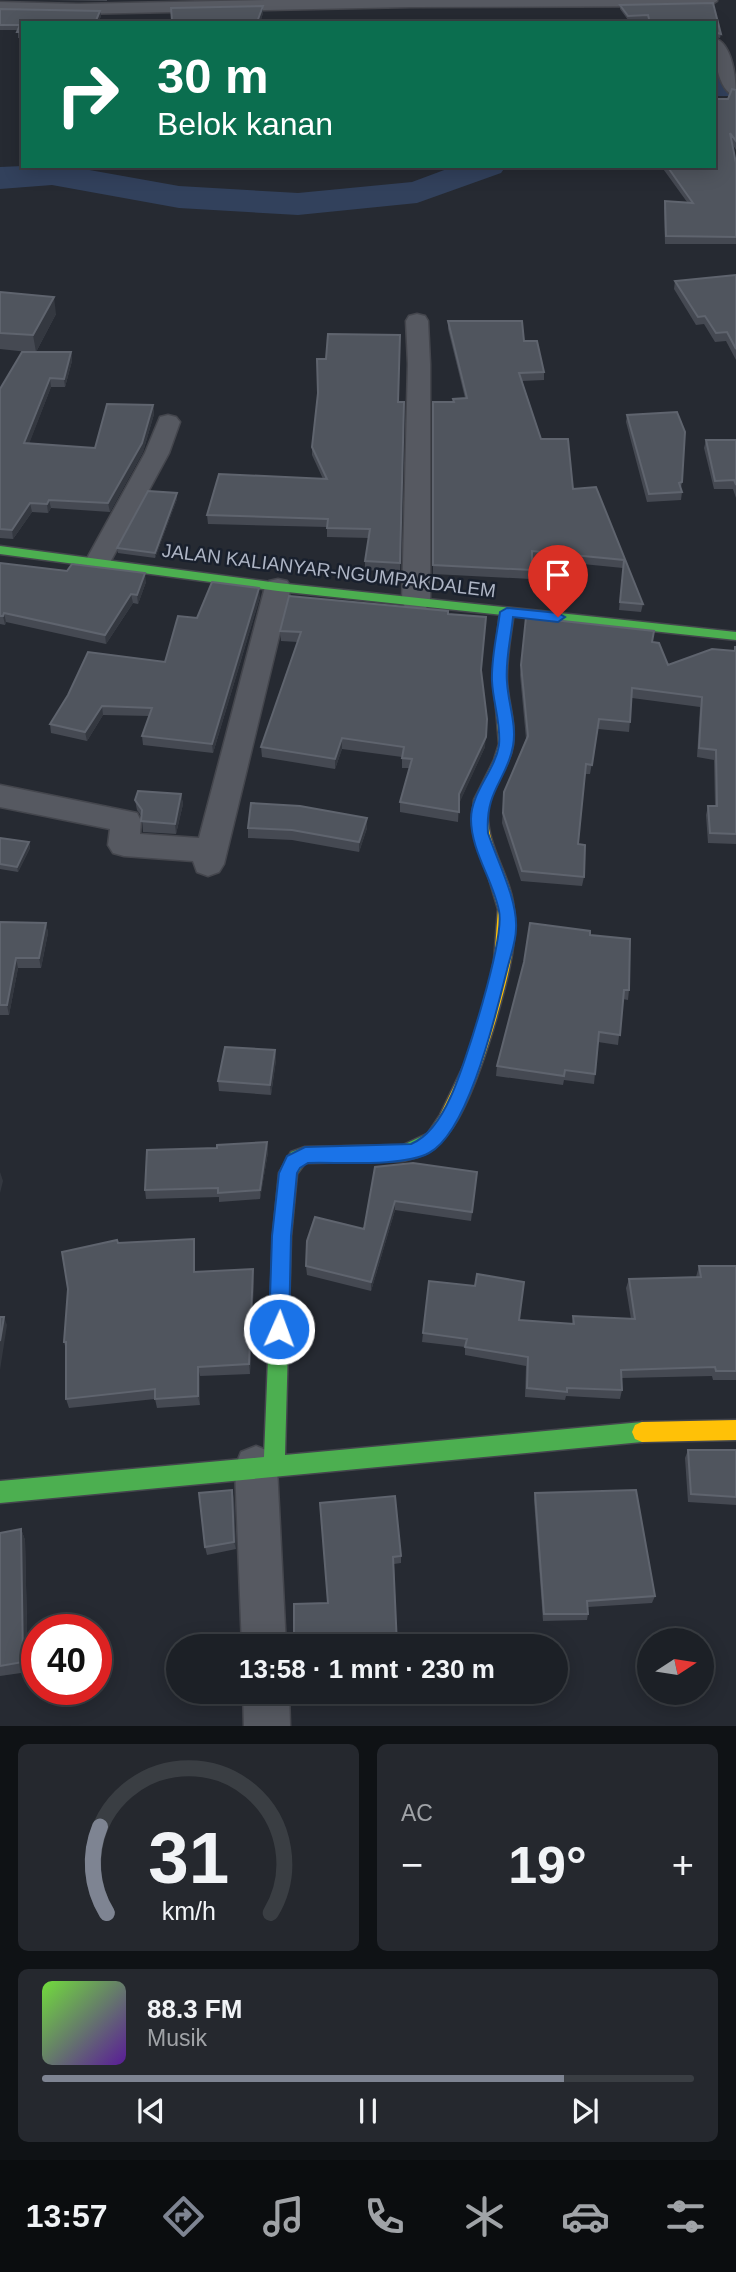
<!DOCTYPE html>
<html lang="id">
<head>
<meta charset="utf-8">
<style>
  :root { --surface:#1c2026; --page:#25282e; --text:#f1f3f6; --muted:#a0a3a7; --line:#3a3e43; --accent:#7e8492 }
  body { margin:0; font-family:Arial,sans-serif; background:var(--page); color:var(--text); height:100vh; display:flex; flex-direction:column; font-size:26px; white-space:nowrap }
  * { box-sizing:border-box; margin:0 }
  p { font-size:23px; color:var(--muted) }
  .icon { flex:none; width:38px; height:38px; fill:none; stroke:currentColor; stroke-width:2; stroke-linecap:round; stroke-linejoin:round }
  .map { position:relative; height:1726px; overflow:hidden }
  .details { display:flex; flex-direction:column; gap:18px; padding:18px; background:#0f1215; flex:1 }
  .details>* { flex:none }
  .hud { position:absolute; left:21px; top:21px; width:695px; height:147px; border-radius:0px; box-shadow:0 4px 18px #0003,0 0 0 2px var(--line); background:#0b6e4f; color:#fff; overflow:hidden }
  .needle { width:46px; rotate:78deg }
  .controls { position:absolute; left:637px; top:1628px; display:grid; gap:14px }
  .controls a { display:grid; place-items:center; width:77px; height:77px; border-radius:50%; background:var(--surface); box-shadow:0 4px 18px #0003,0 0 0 2px var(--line); font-size:35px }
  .speed { position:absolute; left:21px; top:1614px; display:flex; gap:14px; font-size:35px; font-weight:700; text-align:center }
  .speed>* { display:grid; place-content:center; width:91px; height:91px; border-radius:50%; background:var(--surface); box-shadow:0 4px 18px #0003,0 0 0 2px var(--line); line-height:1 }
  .speed .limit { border:10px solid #d22; background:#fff; color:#111 }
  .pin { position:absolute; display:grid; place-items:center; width:60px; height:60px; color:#fff; margin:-72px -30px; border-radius:50% 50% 50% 0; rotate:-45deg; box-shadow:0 0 7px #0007 }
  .pin .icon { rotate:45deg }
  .me { position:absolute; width:77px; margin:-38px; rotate:2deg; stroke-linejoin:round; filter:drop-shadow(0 0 5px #0008) }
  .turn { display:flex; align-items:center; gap:24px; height:147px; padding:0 21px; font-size:32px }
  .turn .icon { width:91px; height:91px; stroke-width:2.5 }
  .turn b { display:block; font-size:49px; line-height:60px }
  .big { font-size:52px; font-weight:800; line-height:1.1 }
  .details .card { flex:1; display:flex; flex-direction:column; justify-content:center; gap:10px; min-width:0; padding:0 24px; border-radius:10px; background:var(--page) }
  .details .dial { align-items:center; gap:0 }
  .dial svg { height:182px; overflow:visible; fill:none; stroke:var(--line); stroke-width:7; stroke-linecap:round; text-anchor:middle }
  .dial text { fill:var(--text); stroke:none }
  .song { display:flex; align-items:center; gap:21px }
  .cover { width:84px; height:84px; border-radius:10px; background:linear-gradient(135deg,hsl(100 70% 55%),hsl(270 70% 35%)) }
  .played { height:7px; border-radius:4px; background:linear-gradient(90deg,var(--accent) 80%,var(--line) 80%) }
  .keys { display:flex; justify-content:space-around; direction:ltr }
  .heat { display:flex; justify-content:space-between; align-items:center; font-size:38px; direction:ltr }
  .details .tiles { flex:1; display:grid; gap:18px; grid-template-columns:1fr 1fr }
  .card:last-child { grid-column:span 2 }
  .trip { position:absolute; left:166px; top:1634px; width:402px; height:70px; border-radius:35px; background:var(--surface); box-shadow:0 4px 18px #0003,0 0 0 2px var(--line); font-weight:800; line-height:70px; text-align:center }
  .dock { display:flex; height:112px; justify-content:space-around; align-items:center; background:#0b0d0f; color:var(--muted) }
  .dock .icon { width:49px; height:49px }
  .dock .current { color:var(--accent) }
  .dock b { font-size:32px; color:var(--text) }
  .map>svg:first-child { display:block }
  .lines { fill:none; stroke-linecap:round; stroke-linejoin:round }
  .river { fill:#32415c; fill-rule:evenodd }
  .street-casing { stroke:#44464d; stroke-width:3 }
  .fast-casing { stroke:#44464d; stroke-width:3 }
  .slow-casing { stroke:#44464d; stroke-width:3 }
  .street { fill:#565961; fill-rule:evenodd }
  .fast { fill:#4caf50; fill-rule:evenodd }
  .slow { fill:#ffc107; fill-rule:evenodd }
  .wall { fill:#454952 }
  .shaded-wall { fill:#343840 }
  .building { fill:#50555e; stroke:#5f646e; stroke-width:2 }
  .route { fill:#1a73e8; stroke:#114b97; stroke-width:2 }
  .labels { text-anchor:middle; stroke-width:5; stroke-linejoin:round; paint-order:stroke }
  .street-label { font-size:19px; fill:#aeb5c5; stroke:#19202d }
</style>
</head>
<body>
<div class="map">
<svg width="736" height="1726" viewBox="0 0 736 1726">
  <rect width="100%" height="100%" fill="#262a32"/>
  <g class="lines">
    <!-- river -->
    <path class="river" d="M714 76H736V96H714Z
      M23 166H67L179 186 298 193 412 182 455 166H506L501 173 417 203 298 215 179 208 52 185 0 189V167Z"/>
    <!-- street casing -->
    <g class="street-casing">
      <path id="street" d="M266 0H717V1L709 6 411 7 78 14 0 12V2L78 4Z
        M714 38C733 43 736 80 736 96 717 92 714 54 714 38Z
        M417 314 425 316 428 321 430 364V602L426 608 416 611 406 608 402 602 408 364 406 321 409 316Z
        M168 415 176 417 180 422 169 453 107 568 98 570 89 568 85 562 145 453 160 417Z
        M278 579 287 581 291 587 224 864 219 872 208 876 197 872 193 861 124 856 113 853 108 845 110 829 0 807V785L137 813 141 821 140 834 199 838 265 587 269 581Z
        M256 1446 271 1452 277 1467 286 1647H242L235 1467 241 1452Z
        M243 1692H289L290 1726H244Z"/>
    </g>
    <!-- fast casing -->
    <g class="fast-casing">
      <path id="fast" d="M0 546 278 583 736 632V640L278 591 0 554Z
        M433 1131 439 1134 442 1139C435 1153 418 1157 403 1161L305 1163 297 1174 291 1236 285 1455 642 1422 649 1425 652 1432 649 1439 642 1442 0 1503V1481L264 1457 273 1236 279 1173 291 1152 305 1147 403 1145Z"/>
    </g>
    <!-- slow casing -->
    <g class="slow-casing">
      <path id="slow" d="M507 608 514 612C511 635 506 658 507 681 508 702 516 723 513 745 510 768 490 785 488 809 485 846 512 876 514 911 515 929 514 947 510 965 505 992 462 1157 427 1144L424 1139 440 1115 465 1063 487 994 494 961 498 909 472 821 474 800 494 760 499 744 493 672 500 612Z
        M736 1420V1440L642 1442 635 1439 632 1432 635 1425 642 1422Z"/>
    </g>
    <!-- street -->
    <use href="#street" class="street"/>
    <!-- fast -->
    <use href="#fast" class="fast"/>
    <!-- slow -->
    <use href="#slow" class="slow"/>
  </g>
  <!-- wall -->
  <path class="wall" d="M48 0H107V1Z
    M713 3 721 34 720 38 714 37V23H648V19L628 20 620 9V5Z
    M263 6V13L260 23H172L171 8Z
    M0 9 100 11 101 16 98 23H23V38H18V30H0Z
    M736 90V150L733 145 736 163V244H665L664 208 665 201 687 202 661 166H714L728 99Z
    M736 275V360L726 341 715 342 704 324 696 325 674 289 675 281Z
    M0 292 56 314 36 352H71L72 361 65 387H51L29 443 95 448 153 405 154 414 143 452 110 512 51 508 48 513 32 512 13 539 0 538V389L28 352 0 349Z
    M448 321 524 341 544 372V380L522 381 541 439 573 489 596 487 643 604 641 612 619 610 623 568 532 559 531 579 433 574V402H453V399L465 398 448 329Z
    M398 402H404L400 572 365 570V561L369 538 327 537V527L208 524 207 515 323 479 312 455V447Z
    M627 415 682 482 681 488 682 492 681 500 647 502 626 422Z
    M706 440H736V498L733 489H714L704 448Z
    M177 499 155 558 118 553 117 548Z
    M0 563 146 582 138 604 133 603 106 644 6 622 5 625 0 624Z
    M260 597 213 753 143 745 142 736 149 716 103 715 87 741 51 733 50 724 165 662 197 618Z
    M448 614 481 671 485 747 459 803 458 822 400 812V802L410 768H402V757L342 749 335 769 262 757 261 747 298 642 281 641 280 631Z
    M526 617 652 642 668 665 734 651 736 647V844L708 843 706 815 708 806H715L714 760 697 757 700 707 632 698 629 732 598 729 590 774H585L578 844 584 877 582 886 521 881 502 823 504 792 526 739 520 675Z
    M181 794 183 804 176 834 143 832 142 817 137 810 135 800Z
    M248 828H367L359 852 292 840 248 838Z
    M0 838 29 842 30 848 18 872 0 869Z
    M0 922 46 923 48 933 41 968H18L9 1015H0Z
    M590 935 629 990 628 1000 623 999 618 1045 598 1042 594 1084 564 1080 563 1085 496 1076 497 1066 524 962Z
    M275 1050 276 1060 271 1095 219 1091 218 1081Z
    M267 1142 268 1152 260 1199 219 1202V1197L146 1199 145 1190 217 1148Z
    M375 1167 477 1172 471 1221 395 1210 371 1291 307 1275 306 1266 364 1229Z
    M118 1243 195 1249V1272L254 1279 250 1374 200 1376V1405L157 1408 155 1399 69 1408 66 1399V1350L64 1342Z
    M699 1266H736V1380H713L712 1376 622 1378V1390L620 1399 566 1396 565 1400 525 1397 526 1366 465 1355V1347L422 1342 423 1333 519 1320 572 1324 573 1316 631 1319 626 1288 629 1279 696 1277Z
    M688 1450H736V1505L688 1502 685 1458Z
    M535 1493 655 1596 652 1603 588 1607V1614L587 1620 543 1621 534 1500Z
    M234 1498 236 1549 207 1555 205 1547Z
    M320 1503 401 1556V1563L394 1564 397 1647H294L328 1603Z
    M21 1529 25 1540 28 1672 0 1676V1533Z"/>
  <!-- shaded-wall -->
  <path class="shaded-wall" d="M263 6V13L260 23H257Z
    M100 11 101 16 98 23H95Z
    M54 297 56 314 36 352 33 335Z
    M71 352 72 361 65 387 64 379Z
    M50 378 51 387 26 452 24 443Z
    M153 405 154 414 143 452 110 512 108 503Z
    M177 493V499L155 558V553Z
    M49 500 51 508 48 513 47 504Z
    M30 503 32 512 13 539 12 530Z
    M145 573 146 582 138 604 137 595Z
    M259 588 260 597 213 753 212 744Z
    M131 594 133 603 106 644 105 635Z
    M4 613 6 622 5 625 3 616Z
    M102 706 103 715 87 741 85 732Z
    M486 737 485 747 459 804V794Z
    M342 738V749L335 769V759Z
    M181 794 183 804 176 834 175 824Z
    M367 818V828L359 852V842Z
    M29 842 30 848 18 872 17 867Z
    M46 923 48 933 41 968 39 958Z
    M16 958 18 968 9 1015 7 1005Z
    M275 1050 276 1060 271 1095 270 1085Z
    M267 1142 268 1152 260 1199V1190Z
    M0 1172 3 1181 0 1193Z
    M395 1201V1210L371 1291V1282Z
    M194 1239 195 1249V1282L194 1272Z
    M253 1269 254 1279 250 1374 249 1364Z
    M4 1317 7 1325 0 1370V1341Z
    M198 1367 200 1376V1405L198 1396Z
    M232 1490 234 1498 236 1549 234 1542Z
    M21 1529 25 1540 28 1672 23 1662Z"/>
  <!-- building -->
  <path class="building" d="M713 3 721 34 714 32V23H650L648 15 628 16 620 5Z
    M263 6 257 22 222 21 220 23H199L172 20 171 8Z
    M0 9 100 11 95 23H23V32H17L20 25H0Z
    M732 89 736 90V141L730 133 736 163V237L666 236 665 201 693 203 667 166H714V99H728Z
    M736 275V349L727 332 716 333 705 316 698 317 675 281Z
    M0 292 54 297 33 335 0 333Z
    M448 321H522L524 341H537L544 372 519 373 541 439H568L573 489 596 487 643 604 620 602 624 560 532 551V570L433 565V402H454L453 399 467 398Z
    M328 334 400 335 398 402H404L400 563 365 561 370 529 327 528 328 519 207 515 219 474 327 479 312 447 318 393 317 359H326Z
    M22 352H71L64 379 50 378 24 443 95 448 107 404 153 405 142 443 108 503 49 500 47 504 30 503 12 530 0 529V389Z
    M677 412 685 432 682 482 679 483 682 492 649 494 627 415Z
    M706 440H736V485L734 480 715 481Z
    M148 491 177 493 155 553 117 548Z
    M0 563 67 571 72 564 145 573 137 595 131 594 105 635 4 613 3 616H0Z
    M212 582 259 588 212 744 142 736 152 708 102 706 85 732 50 724 68 695 88 652 165 662 178 616 197 618Z
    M289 596 448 611V614L486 617 481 670 487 719 486 737 459 794V812L400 802 412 759 402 758 404 747 342 738 335 759 261 747 301 632 280 631Z
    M526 617 654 631 652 642 659 643 668 665 712 649 735 651V647H736V834L710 833 708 806H717L716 750 699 748 702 697 632 688 630 722 599 719 592 765 586 764 578 844 585 845 584 877 522 871 503 813 504 792 528 736 521 665Z
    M138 791 181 794 175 824 141 821 142 810 135 800Z
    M251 803 300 806 367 818 359 842 292 830 248 828Z
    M0 838 29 842 17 867 0 864Z
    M0 922 46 923 39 958H16L7 1005H0Z
    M530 923 590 931V935L630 939 629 990H624L620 1035 599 1032 595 1074 565 1070 564 1076 497 1066 524 962Z
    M225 1047 275 1050 270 1085 218 1081Z
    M267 1142 260 1190 218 1193V1188L145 1190 147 1150 217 1148V1145Z
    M413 1163 477 1172 472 1212 395 1201 371 1282 306 1266 307 1241 315 1217 364 1229 375 1167Z
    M194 1239V1272L253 1269 249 1364 198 1367V1396L155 1399V1389L66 1399V1342H64L68 1289 62 1252 117 1240 118 1243Z
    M699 1266H736V1371H716L715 1367 621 1370 622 1390 567 1388V1392L527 1388 528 1357 465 1347 467 1339 423 1333 429 1281 475 1286 477 1274 524 1282 519 1320 574 1324 573 1316 635 1319 629 1279 701 1277Z
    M0 1317H4L0 1341Z
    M688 1450H736V1497L691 1494Z
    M232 1490 234 1542 205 1547 199 1493Z
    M636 1490 655 1596 587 1601 588 1614H544L535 1493Z
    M395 1496 401 1556 393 1557 397 1645 294 1647V1604L328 1603 320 1503Z
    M21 1529 23 1662 0 1666V1533Z"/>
  <!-- route -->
  <path class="route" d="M507 608 558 613 565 617 558 622 513 617C511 638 505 661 507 682 508 703 517 725 513 746 507 780 485 790 488 833 497 860 518 900 516 929 516 942 510 957 507 970 496 1013 469 1132 429 1153 403 1167 339 1162 308 1163L300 1168 297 1173 291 1236 289 1329 286 1335 279 1338 272 1335 269 1329 272 1236 279 1173 287 1156 305 1147 411 1144C430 1136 443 1114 451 1096 465 1066 505 939 499 911 493 880 471 851 471 819 471 792 495 771 499 745 501 723 493 703 492 681 491 659 497 634 500 612Z"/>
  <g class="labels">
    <!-- street labels -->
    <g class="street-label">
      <text transform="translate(329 570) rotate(7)" y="7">JALAN KALIANYAR-NGUMPAKDALEM</text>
    </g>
  </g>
</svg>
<div class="controls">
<a><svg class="needle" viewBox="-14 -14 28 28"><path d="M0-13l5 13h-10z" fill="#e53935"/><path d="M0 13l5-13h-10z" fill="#a0a3a7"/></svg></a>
</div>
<div class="speed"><div class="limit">40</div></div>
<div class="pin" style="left:558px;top:617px;background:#d93025"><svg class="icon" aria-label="arrive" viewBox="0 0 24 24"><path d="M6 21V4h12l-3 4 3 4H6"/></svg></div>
<svg class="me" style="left:279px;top:1329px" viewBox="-20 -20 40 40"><circle r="17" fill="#1a73e8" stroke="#fff" stroke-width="3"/><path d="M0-11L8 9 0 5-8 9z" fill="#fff"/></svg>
<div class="trip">13:58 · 1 mnt · 230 m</div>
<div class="hud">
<div class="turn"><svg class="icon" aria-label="right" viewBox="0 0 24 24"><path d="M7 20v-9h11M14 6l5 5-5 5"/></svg><div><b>30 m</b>Belok kanan</div></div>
</div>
</div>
<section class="details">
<div class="tiles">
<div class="card dial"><svg viewBox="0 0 100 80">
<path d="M14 69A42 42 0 1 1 86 69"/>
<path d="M14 69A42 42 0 0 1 11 31" stroke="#7e8492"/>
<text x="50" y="56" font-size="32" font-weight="700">31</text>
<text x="50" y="72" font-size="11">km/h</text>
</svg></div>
<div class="card"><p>AC</p>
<div class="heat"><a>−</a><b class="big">19°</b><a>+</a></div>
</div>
<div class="card">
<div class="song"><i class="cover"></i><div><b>88.3 FM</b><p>Musik</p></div></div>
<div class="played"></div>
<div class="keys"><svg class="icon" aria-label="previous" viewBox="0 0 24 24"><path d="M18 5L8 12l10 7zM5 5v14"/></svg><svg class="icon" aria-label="pause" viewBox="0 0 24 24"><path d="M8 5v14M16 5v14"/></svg><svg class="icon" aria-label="next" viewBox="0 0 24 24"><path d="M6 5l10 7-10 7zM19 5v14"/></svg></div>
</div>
</div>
</section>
<nav class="dock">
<b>13:57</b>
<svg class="icon current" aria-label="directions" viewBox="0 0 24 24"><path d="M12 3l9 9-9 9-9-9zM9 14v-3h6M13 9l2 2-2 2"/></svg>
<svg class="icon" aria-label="music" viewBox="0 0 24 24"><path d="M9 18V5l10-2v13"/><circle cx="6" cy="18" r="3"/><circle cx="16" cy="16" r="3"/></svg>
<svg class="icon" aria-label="phone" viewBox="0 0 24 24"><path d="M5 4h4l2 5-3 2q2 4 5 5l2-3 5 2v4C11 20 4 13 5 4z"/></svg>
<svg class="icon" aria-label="climate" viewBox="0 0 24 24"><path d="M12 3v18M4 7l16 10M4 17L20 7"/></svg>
<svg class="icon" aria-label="car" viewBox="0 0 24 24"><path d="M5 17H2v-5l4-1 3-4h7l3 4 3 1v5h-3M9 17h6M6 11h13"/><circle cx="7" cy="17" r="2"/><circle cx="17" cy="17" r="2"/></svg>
<svg class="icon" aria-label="filters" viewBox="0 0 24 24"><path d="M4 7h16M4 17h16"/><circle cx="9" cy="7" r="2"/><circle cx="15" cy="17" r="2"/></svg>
</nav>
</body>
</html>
